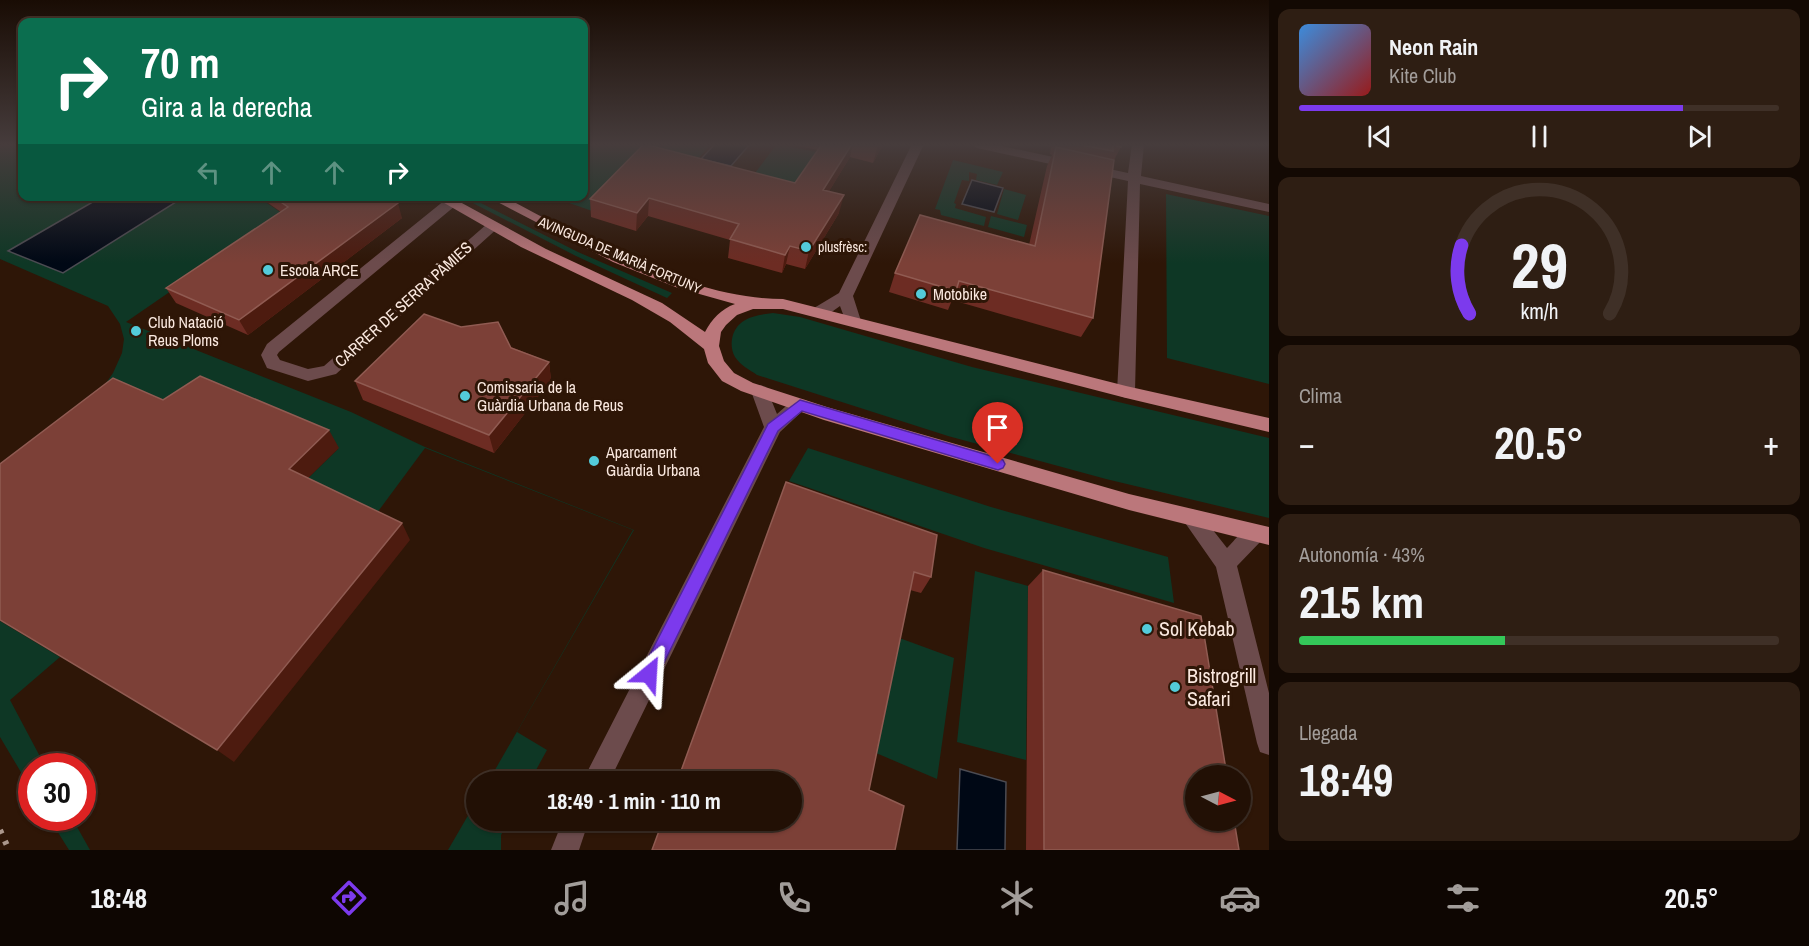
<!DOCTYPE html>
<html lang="es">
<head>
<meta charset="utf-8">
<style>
  :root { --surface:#221005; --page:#2e1e13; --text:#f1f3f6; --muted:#a29d9a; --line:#3f3027; --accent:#7c3aed }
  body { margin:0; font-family:"Archivo Narrow",sans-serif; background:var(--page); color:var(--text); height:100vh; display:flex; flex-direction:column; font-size:22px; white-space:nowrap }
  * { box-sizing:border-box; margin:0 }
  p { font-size:20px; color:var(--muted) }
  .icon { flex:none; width:33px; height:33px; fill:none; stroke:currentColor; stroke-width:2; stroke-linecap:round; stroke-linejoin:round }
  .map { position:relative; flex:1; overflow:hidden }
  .drawer { display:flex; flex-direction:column; gap:9px; padding:9px; background:#130903; width:540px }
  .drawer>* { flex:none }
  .banner { position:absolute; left:18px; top:18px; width:570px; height:183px; border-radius:12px; box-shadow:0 2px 4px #0004,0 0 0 2px var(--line); background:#0b6e4f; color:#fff; overflow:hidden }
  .needle { width:39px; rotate:96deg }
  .buttons { position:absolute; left:1185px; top:765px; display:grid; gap:12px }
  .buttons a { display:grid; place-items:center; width:66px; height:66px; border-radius:50%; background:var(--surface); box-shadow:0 2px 4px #0004,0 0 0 2px var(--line); font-size:30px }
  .speed { position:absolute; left:18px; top:753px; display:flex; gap:12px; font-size:30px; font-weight:700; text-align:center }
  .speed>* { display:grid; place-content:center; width:78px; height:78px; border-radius:50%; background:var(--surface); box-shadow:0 2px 4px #0004,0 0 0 2px var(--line); line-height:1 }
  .speed .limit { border:9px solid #d22; background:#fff; color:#111 }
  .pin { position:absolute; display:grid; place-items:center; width:51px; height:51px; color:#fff; margin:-62px -26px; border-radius:50% 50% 50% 0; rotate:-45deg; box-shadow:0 0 6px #0007 }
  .pin .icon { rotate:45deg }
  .me { position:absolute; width:66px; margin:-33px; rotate:27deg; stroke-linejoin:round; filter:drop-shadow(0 0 4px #0008) }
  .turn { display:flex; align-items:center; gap:21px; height:126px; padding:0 24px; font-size:27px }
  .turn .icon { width:78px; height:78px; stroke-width:2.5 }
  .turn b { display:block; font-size:42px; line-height:51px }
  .lanes { display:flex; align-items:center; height:57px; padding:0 24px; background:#0003; justify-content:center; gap:30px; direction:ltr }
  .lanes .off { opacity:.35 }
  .big { font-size:45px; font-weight:800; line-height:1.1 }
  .drawer .tile { flex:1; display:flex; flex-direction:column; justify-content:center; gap:9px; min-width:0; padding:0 21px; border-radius:12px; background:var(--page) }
  .drawer .dial { align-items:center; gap:0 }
  .dial svg { height:156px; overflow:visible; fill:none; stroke:var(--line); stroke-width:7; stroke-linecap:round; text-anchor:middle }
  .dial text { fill:var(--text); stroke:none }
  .song { display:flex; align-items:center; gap:18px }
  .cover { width:72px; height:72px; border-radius:9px; background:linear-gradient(135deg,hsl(210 70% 55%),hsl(0 70% 35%)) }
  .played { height:6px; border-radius:3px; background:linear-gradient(90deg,var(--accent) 80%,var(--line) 80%) }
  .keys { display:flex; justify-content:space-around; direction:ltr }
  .heat { display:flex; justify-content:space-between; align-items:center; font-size:33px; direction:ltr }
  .charge { height:9px; border-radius:4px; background:linear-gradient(90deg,#34c759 43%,var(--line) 0) }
  .trip { position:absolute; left:466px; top:771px; width:336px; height:60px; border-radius:30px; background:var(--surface); box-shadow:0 2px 4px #0004,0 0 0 2px var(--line); font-weight:800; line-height:60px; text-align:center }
  .tabs { display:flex; height:96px; justify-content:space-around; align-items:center; background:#0e0602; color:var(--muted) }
  .tabs .icon { width:42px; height:42px }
  .tabs .on { color:var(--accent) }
  .tabs b { font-size:27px; color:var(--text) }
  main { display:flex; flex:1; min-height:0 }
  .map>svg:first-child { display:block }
  .green { fill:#0e3725 }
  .water { fill:#000815; stroke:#4b4b52; stroke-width:1.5 }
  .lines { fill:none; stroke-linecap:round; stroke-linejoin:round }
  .minor { fill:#6c4b4c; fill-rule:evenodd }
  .major { fill:#bb777b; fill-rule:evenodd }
  .rail { stroke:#ab978c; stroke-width:6; stroke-dasharray:4 8; stroke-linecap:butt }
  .wall { fill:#6d2c23 }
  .shaded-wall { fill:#4d1b0f }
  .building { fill:#7c4037; stroke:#905b52; stroke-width:1.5 }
  .route { fill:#7c3aed; stroke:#51269a; stroke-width:1.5 }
  .poi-dot { fill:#53cbda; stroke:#2e1607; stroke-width:2 }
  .labels { text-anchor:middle; stroke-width:6; stroke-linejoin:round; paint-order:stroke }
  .far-poi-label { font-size:14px; fill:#fae8df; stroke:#2e1607; text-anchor:start }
  .far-street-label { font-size:14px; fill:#fae8df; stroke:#2e1607 }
  .poi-label { font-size:16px; fill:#fae8df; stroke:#2e1607; text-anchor:start }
  .street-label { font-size:16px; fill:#fae8df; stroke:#2e1607 }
  .near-poi-label { font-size:20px; fill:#fae8df; stroke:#2e1607; text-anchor:start }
</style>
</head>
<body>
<main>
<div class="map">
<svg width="1269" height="850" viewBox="0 0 1269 850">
  <rect width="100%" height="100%" fill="#2e1607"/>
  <!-- green -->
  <path class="green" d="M0 144H22V196L103 197 9 251 63 273 184 197H258L283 214 126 322 351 412 425 447 634 530 517 732 547 750 530 781 488 782 633 530 425 448 371 521 300 486 338 449 97 396 113 373 122 353 124 339 120 324 108 306 0 259Z
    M584 144H661L595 212 552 197 584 196Z
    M664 144H711L695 162 656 152Z
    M777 144 821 153 797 189 752 177Z
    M953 160 1003 172 997 185 976 180 977 174 969 172V181L962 180 954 203 956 204 955 208 986 217 984 226 941 215 940 210 935 209Z
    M1004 189 1026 195 1018 220 997 214Z
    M1166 194 1269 216V384L1167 358Z
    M461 197H469L578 252 672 293 667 298 576 256Z
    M991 216 1027 225 1024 237 988 227Z
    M773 313 800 317 972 367 1269 438V518L1106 479 948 436 757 375C750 370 740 365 735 357 732 352 731 345 732 339 736 318 755 315 773 313Z
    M808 448 991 507 1168 557 1174 603 984 548 789 481Z
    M975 571 1028 586 1026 760 957 742Z
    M0 621 60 657 10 700 45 766H32L31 789 0 737Z
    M894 636 954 658 937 779 869 750Z
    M477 800V820L509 821 501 835V850H448Z
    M49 818H72L90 850H69Z"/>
  <!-- water -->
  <path class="water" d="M715 144H750L731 166 701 159Z
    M972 180 1003 188 994 212 962 204Z
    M103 196 184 197 63 273 8 251Z
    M960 769 1006 782 1005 850H957Z"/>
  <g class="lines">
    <!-- minor -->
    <path class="minor" d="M912 144H924L853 296 861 321 859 325H847L840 306 826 316H814L812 312 814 308 839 293Z
      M971 144H992L1128 173 1132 144H1144L1141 176 1269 204V212L1140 184 1135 392 1132 396 1126 398 1120 396 1117 392 1128 181 977 148Z
      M450 199 457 203 455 206 279 352 277 355 280 360 308 369 324 366 487 224H497L499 227 336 374 308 381 267 368 261 355 267 344 445 200Z
      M760 385 766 387 777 414C786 406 794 397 806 400L809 405 780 432 609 782H582L764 427 751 391 754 387Z
      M1191 509 1198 511 1227 548C1237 538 1247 522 1262 528L1265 534 1262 540 1237 566 1269 693V755L1260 752 1257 743 1216 567 1181 517 1184 511Z
      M563 820H589L579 850H551Z"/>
    <!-- major -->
    <path class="major" d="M432 196H449L546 249 662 303 705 332C712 319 721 309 735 304L678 288 613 262 486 196H503C584 239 691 299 783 299L1126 386 1269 418V432L1126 398 783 309H753L737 315 726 325 721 332 719 346 724 361 734 373 753 383 827 407 1129 494 1269 527V545L1129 510 824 420 741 391 722 381 708 363 704 349 670 322 632 300 521 247Z"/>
    <!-- rail -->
    <path class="rail" d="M0 830 9 850"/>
  </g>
  <!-- wall -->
  <path class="wall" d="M789 144H883L873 163 850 157 829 191 839 213 805 269 786 264 782 273 728 258 730 240 648 216 636 231 591 217 590 199 795 183 818 150Z
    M1035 144H1122L1121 147 1114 160 1093 318 1081 337 952 300 948 310 889 292 895 273 1029 245 1047 166 1052 155 1050 154 1051 147Z
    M258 196H380L402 218 248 335 176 303 166 288 281 212Z
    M461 327 549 362 551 380 494 453 363 400 355 381Z
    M786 482 931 577 921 593 910 590 869 790 652 850Z
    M1043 570 1239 850H1026L1028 586Z"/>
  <!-- shaded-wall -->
  <path class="shaded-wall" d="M852 144H853L850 157 819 208 823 190Z
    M878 144H883L873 163 878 145Z
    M844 195 839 213 805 269 809 251Z
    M649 198 648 216 636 231 637 213Z
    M398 203 402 218 248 335 239 320Z
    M790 246 786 264 782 273 785 255Z
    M549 362 551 380 494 453 489 435Z
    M329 430 339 448 300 486 289 469Z
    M402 523 410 540 234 762 217 750Z"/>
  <!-- building -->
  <path class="building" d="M644 144 795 183 822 144H852L823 190 844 195 809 251 790 246 785 255 730 239 739 224 649 198 637 213 590 199Z
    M1076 144H1122L1121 147 1113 145V151Z
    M1056 147 1114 160 1093 318 959 281 956 291 895 273 920 215 1035 246Z
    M272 196H380L398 203 239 320 166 288 288 207Z
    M424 314 461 327 498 322 511 348 549 362 489 435 355 381Z
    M200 376 329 430 289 469 402 523 217 750 0 620V464L113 378 163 400Z
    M786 482 937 535 931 577 914 572 869 790 904 806 895 850H652L663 820H792V782H677Z
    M1043 570 1201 616 1227 776H1196V820H1234L1239 850H1044Z"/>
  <!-- sky -->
  <linearGradient id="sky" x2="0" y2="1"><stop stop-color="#190c04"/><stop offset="0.55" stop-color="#463c3c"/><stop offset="1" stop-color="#463c3c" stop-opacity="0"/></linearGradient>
  <rect width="1269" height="263" fill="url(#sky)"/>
  <!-- route -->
  <path class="route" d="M800 400 998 458 1003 460 1005 464 1003 468 998 470 802 411 778 431 655 681 649 683 643 681 640 674 643 668 768 424Z"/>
  <!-- markers -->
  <g class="poi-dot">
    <circle cx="806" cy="247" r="6"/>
    <circle cx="268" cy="270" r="6"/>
    <circle cx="921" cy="294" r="6"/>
    <circle cx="136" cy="331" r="6"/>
    <circle cx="465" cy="396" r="6"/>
    <circle cx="594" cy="461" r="6"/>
    <circle cx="1147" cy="629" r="6"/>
    <circle cx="1175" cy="687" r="6"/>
  </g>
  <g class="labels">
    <!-- far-poi labels -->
    <g class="far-poi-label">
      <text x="818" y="252">plusfrèsc:</text>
    </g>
    <!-- far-street labels -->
    <g class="far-street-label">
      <text transform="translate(620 255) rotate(23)" y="5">AVINGUDA DE MARIÀ FORTUNY</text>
    </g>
    <!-- poi labels -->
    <g class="poi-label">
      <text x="280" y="276">Escola ARCE</text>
      <text x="933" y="300">Motobike</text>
      <text x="148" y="328">Club Natació<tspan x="148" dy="18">Reus Ploms</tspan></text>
      <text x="477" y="393">Comissaria de la<tspan x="477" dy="18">Guàrdia Urbana de Reus</tspan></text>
      <text x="606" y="458">Aparcament<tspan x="606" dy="18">Guàrdia Urbana</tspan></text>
    </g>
    <!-- street labels -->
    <g class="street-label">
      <text transform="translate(403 304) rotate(-42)" y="6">CARRER DE SERRA PÀMIES</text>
    </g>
    <!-- near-poi labels -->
    <g class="near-poi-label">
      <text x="1159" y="636">Sol Kebab</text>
      <text x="1187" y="683">Bistrogrill<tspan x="1187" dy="23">Safari</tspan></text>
    </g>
  </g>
</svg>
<div class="buttons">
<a><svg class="needle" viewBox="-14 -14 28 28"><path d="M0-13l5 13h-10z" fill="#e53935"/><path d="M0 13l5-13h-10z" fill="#a29d9a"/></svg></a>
</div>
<div class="speed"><div class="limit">30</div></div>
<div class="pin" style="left:998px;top:464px;background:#d93025"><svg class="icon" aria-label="arrive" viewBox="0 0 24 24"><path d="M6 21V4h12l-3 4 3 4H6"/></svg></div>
<svg class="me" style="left:649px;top:674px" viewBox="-20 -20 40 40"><path d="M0-17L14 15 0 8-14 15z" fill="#7c3aed" stroke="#fff" stroke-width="4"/></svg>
<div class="trip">18:49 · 1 min · 110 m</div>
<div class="banner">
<div class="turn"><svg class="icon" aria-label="right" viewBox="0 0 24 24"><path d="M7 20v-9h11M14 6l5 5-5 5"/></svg><div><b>70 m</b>Gira a la derecha</div></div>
<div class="lanes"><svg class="icon off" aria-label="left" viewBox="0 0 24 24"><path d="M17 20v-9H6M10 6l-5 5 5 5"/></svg><svg class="icon off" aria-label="ahead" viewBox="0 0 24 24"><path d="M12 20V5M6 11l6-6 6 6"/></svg><svg class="icon off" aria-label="ahead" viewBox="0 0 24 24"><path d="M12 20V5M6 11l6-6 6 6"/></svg><svg class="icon" aria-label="right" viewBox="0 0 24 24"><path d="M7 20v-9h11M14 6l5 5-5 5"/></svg></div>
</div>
</div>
<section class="drawer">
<div class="tile">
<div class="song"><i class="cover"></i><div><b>Neon Rain</b><p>Kite Club</p></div></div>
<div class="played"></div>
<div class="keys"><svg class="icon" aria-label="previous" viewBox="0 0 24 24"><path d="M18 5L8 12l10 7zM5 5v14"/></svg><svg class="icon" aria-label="pause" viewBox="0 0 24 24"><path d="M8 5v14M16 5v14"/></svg><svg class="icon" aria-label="next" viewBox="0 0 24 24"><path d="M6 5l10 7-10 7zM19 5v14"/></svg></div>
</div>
<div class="tile dial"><svg viewBox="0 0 100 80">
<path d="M14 69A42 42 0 1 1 86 69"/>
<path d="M14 69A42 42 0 0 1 10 34" stroke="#7c3aed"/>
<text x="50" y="56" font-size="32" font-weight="700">29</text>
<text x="50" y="72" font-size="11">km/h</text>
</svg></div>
<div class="tile"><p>Clima</p>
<div class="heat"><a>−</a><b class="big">20.5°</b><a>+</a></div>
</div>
<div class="tile"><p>Autonomía · 43%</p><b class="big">215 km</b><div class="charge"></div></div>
<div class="tile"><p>Llegada</p><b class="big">18:49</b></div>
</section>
</main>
<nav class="tabs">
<b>18:48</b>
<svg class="icon on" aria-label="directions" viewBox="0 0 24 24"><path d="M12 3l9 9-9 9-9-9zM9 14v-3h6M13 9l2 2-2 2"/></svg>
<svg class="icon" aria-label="music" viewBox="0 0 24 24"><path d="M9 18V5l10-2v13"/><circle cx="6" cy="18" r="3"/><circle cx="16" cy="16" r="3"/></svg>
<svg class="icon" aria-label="phone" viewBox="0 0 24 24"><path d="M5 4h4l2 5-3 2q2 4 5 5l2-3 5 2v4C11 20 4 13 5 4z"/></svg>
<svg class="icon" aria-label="climate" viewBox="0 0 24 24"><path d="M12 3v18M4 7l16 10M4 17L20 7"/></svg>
<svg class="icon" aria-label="car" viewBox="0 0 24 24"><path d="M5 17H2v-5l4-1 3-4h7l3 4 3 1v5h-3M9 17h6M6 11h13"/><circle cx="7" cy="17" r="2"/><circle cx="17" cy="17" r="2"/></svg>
<svg class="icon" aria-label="filters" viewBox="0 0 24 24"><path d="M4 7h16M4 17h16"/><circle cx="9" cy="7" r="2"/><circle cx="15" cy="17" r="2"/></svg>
<b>20.5°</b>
</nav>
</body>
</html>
